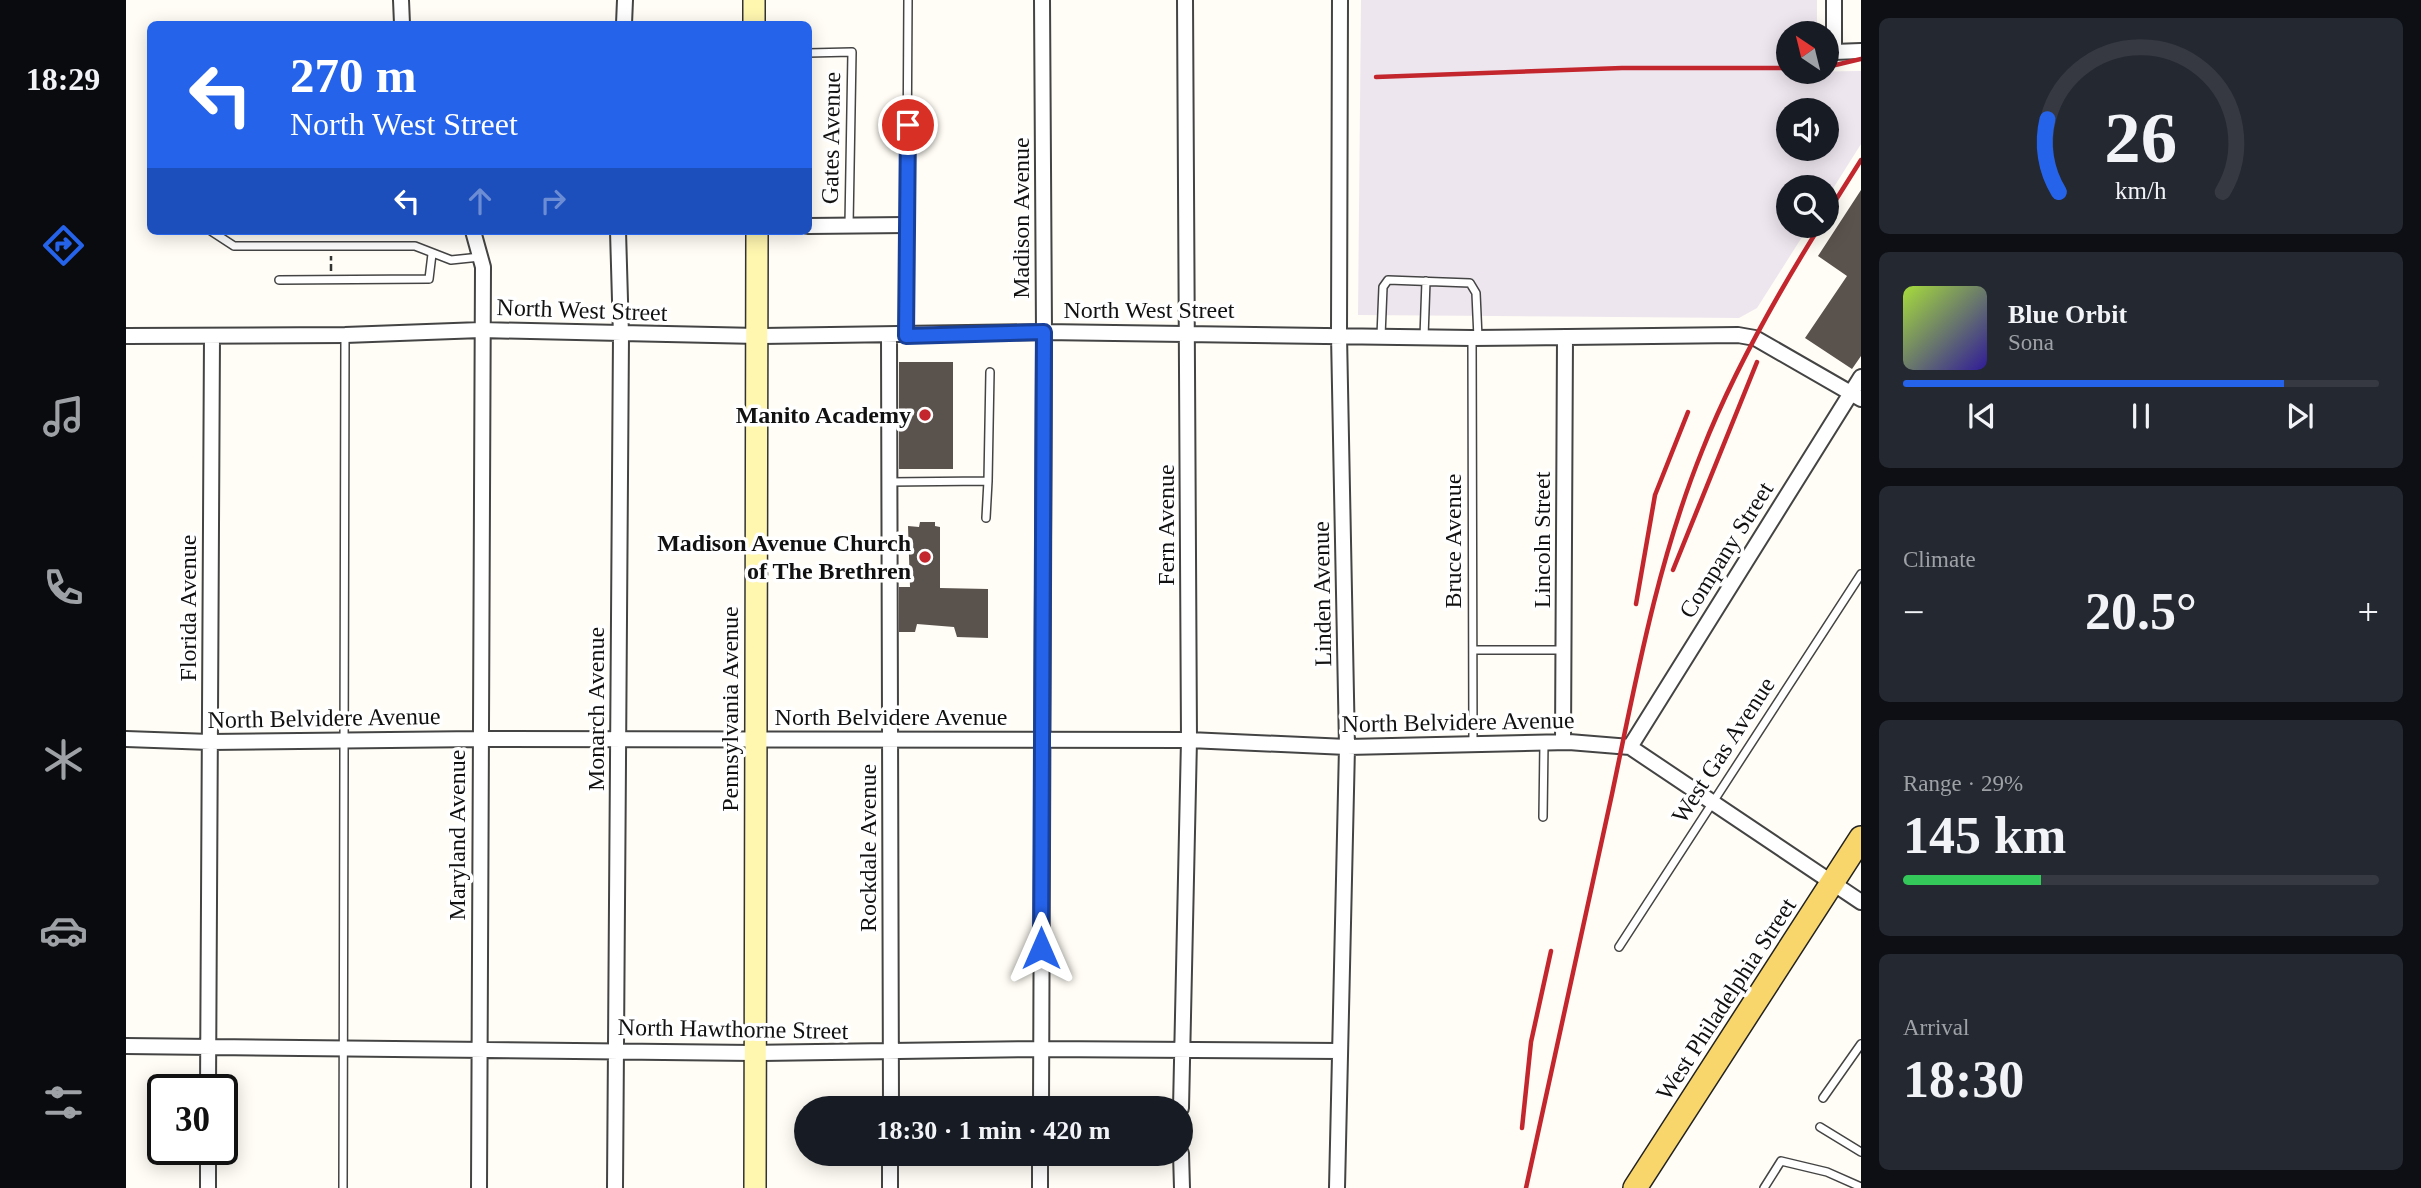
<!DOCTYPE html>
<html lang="en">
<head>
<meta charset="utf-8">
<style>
  :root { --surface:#171b24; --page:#242831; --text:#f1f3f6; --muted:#9ea1a6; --line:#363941; --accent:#2563eb }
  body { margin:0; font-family:"Times New Roman",serif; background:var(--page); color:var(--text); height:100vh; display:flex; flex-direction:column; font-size:26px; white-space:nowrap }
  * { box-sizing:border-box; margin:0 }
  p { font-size:23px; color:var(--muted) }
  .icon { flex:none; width:38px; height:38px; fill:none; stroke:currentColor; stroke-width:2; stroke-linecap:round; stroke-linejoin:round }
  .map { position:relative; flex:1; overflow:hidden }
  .drawer { display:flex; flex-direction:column; gap:18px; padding:18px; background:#0d0f14; width:560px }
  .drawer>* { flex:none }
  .banner { position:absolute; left:21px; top:21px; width:665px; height:214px; border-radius:10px; box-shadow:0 4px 18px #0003; background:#2563eb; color:#fff; overflow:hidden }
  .needle { width:46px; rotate:325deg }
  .buttons { position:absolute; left:1650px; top:21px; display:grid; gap:14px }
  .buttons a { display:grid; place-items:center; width:63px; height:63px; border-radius:50%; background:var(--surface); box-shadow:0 4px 18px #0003; font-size:35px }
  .speed { position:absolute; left:21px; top:1074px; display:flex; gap:14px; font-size:35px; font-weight:700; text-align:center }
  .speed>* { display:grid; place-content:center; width:91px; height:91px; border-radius:50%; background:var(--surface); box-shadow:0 4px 18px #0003; line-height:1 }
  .speed .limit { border:4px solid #111; border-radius:10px; background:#fff; color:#111 }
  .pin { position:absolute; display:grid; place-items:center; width:60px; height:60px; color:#fff; margin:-30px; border:4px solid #fff; border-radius:50%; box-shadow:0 2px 7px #0007 }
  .me { position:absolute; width:77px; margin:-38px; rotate:0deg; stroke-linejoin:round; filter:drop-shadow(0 0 5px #0008) }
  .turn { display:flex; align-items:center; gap:24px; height:147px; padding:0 28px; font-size:32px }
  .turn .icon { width:91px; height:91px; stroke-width:2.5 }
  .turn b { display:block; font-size:49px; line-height:60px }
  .lanes { display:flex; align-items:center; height:66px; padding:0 28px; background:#0003; justify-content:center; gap:35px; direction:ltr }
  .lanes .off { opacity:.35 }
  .big { font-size:52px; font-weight:800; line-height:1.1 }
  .drawer .widget { flex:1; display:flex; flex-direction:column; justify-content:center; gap:10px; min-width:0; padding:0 24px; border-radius:10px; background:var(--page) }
  .drawer .dial { align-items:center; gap:0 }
  .dial svg { height:182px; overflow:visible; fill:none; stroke:var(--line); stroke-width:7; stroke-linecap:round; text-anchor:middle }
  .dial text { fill:var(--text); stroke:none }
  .song { display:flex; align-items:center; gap:21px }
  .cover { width:84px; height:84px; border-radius:10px; background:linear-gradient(135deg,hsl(80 70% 55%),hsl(250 70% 35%)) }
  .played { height:7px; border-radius:4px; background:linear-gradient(90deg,var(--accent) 80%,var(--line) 80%) }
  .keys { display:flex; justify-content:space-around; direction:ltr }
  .heat { display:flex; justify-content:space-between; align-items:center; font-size:38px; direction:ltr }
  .charge { height:10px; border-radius:5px; background:linear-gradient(90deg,#34c759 29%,var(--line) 0) }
  .trip { position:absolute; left:668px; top:1096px; width:399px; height:70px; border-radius:35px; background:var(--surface); box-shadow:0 4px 18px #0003; font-weight:800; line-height:70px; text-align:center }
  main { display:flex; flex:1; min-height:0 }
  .tab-bar { display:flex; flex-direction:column; width:126px; justify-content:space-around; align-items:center; background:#090b0e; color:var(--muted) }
  .tab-bar .icon { width:49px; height:49px }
  .tab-bar .active { color:var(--accent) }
  .tab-bar b { font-size:32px; color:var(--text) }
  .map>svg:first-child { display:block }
  .industrial { fill:#eee6ef; fill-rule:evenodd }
  .building { fill:#5a524d }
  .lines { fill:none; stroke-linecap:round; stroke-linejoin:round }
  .lane-casing { stroke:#444; stroke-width:10 }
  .street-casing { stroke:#444; stroke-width:18 }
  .secondary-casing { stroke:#333; stroke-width:24 }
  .primary-casing { stroke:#222; stroke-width:26 }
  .path { stroke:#333; stroke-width:2.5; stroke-dasharray:7 3.5; stroke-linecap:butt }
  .lane { stroke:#fff; stroke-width:7 }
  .street { stroke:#fff; stroke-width:14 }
  .secondary { stroke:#fff6b0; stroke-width:21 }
  .primary { stroke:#f9d66b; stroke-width:23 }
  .rail { stroke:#c4262e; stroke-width:4.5 }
  .route-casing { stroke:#184099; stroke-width:18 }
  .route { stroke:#2563eb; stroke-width:12 }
  .poi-dot { fill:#c4262e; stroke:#fff; stroke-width:2.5 }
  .labels { text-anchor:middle; stroke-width:7; stroke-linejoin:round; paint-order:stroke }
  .street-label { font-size:24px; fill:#111; stroke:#fff }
  .poi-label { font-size:24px; font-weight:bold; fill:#111; stroke:#fff; text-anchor:end }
</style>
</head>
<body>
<main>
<nav class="tab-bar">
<b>18:29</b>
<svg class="icon active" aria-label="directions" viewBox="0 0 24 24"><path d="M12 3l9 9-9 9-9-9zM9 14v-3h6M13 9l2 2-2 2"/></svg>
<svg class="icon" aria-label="music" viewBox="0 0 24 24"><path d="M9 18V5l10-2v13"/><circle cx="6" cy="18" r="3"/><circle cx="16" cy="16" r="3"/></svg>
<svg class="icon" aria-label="phone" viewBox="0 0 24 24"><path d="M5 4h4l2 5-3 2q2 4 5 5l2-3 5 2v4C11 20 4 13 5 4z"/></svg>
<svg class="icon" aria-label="climate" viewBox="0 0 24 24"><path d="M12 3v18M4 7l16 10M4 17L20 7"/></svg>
<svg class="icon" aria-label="car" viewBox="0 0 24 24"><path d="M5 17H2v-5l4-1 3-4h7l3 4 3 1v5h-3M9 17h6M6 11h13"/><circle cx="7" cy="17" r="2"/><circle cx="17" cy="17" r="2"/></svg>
<svg class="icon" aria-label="filters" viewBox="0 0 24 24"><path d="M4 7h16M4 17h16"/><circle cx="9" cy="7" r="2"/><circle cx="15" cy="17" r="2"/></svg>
</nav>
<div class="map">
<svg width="1735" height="1188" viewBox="0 0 1735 1188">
  <rect width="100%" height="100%" fill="#fffdf5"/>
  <!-- industrial -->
  <path class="industrial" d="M1235 0H1691V33H1662V72L1735 71V144L1701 198V187H1662V226H1683L1631 308 1613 318 1232 315ZM1662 110H1701V149H1662Z"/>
  <!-- building -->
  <path class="building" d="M1735 190V356L1726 369 1679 338 1721 276 1692 256Z
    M773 362H827V469H773Z
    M794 522H809V526L814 527V588L862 589V638L831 637 828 627 791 624 789 632H773V587H784L782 526 793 527Z"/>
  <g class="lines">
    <!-- lane casing -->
    <g class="lane-casing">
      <path id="lane" d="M682 53 726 52 723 225
        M85 231 108 246H289L325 260 354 257
        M153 280 303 279 306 254
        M780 335 782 0
        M1255 336 1257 287 1262 280 1344 283 1350 293 1352 338
        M1298 337 1300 281
        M1346 338 1347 744
        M763 482 862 481 864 372
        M860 518 862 481
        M1347 650H1437
        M1417 817 1418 743
        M1493 947 1735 574
        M1697 1098 1735 1044
        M1694 1127 1735 1152
        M217 1188 219 335
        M1638 1188 1655 1161 1701 1172 1735 1187"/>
    </g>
    <!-- street casing -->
    <g class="street-casing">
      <path id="street" d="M275 0 276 24
        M1708 0V52L1735 51
        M498 24 499 0
        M682 226 781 225
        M347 231 357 267 353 1188
        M0 336 219 335 355 330 632 336 918 332 1346 338 1612 335 1629 338 1735 399
        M763 336 765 1108
        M0 739 84 742 354 739 1063 740 1221 747 1443 742 1504 747 1735 902
        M1437 742 1439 337
        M1504 747 1735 377
        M0 1046 627 1053 915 1049 1213 1051
        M82 1090 86 336
        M915 1108 918 332 916 0
        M1055 1108 1063 740 1059 0
        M82 1150V1188
        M1055 1153 1056 1188
        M489 1188 495 335 492 231
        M764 1188V1153
        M914 1188V1153
        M1211 1188 1221 747 1213 335 1214 0"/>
    </g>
    <!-- secondary casing -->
    <g class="secondary-casing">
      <path id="secondary" d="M628 0V24
        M629 1188 631 231"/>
    </g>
    <!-- primary casing -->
    <g class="primary-casing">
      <path id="primary" d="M1509 1188 1735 838"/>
    </g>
    <!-- path -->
    <path class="path" d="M205 271V256"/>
    <!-- lane -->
    <use href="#lane" class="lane"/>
    <!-- street -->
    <use href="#street" class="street"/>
    <!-- secondary -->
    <use href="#secondary" class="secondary"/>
    <!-- primary -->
    <use href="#primary" class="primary"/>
    <!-- rail -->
    <path class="rail" d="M1701 67 1735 59
      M1250 77 1496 68H1662
      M1701 214 1735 160
      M1547 570 1631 362
      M1510 604 1529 495 1562 412
      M1396 1128 1405 1042 1425 951
      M1400 1188C1429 1057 1458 926 1486 794 1510 679 1532 560 1576 451 1607 372 1649 298 1694 226"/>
  </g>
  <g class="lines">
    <!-- route casing -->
    <g class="route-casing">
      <path id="route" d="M782 125 780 336 918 332 915 948"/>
    </g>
    <!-- route -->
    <use href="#route" class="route"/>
  </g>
  <!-- markers -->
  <g class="poi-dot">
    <circle cx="799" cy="415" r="7"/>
    <circle cx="799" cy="557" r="7"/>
  </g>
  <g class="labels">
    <!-- street labels -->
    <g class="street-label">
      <text transform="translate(705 138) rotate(-89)" y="8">Gates Avenue</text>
      <text transform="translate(895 218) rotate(-90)" y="8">Madison Avenue</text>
      <text transform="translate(456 310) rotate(2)" y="8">North West Street</text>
      <text x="1023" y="318">North West Street</text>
      <text transform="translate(1040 525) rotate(-90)" y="8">Fern Avenue</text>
      <text transform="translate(1416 540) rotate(-90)" y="8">Lincoln Street</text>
      <text transform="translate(1327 541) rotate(-90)" y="8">Bruce Avenue</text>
      <text transform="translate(1600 550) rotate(-58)" y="8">Company Street</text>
      <text transform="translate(1196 594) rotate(-91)" y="8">Linden Avenue</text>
      <text transform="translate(62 608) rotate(-90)" y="8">Florida Avenue</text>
      <text transform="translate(470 709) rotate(-90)" y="8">Monarch Avenue</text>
      <text transform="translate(604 709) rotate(-90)" y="8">Pennsylvania Avenue</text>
      <text x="765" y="725">North Belvidere Avenue</text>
      <text transform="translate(198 718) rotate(-1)" y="8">North Belvidere Avenue</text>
      <text transform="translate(1332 722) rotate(-1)" y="8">North Belvidere Avenue</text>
      <text transform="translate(1597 750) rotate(-57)" y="8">West Gas Avenue</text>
      <text transform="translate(331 835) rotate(-90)" y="8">Maryland Avenue</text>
      <text transform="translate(742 848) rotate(-90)" y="8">Rockdale Avenue</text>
      <text transform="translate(1600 999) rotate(-57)" y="8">West Philadelphia Street</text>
      <text transform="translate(607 1029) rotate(1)" y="8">North Hawthorne Street</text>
    </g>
    <!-- poi labels -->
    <g class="poi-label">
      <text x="785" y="423">Manito Academy</text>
      <text x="785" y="551">Madison Avenue Church<tspan x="785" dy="28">of The Brethren</tspan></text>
    </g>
  </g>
</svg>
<div class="buttons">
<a><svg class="needle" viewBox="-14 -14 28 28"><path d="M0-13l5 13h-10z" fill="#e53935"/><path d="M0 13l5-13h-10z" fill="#9ea1a6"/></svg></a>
<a><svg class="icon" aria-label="sound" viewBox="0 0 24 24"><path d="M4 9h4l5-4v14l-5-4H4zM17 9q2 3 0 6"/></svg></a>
<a><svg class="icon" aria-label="search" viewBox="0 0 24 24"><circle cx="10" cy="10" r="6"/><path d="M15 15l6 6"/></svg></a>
</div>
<div class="speed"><div class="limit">30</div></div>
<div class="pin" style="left:782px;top:125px;background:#d93025"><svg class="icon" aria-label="arrive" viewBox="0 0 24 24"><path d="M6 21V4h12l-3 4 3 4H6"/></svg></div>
<svg class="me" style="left:915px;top:948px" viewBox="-20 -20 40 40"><path d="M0-17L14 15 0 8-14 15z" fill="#2563eb" stroke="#fff" stroke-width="4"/></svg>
<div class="trip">18:30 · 1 min · 420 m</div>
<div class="banner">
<div class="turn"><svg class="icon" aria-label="left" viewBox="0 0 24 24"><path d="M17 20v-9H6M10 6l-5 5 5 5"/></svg><div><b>270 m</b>North West Street</div></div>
<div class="lanes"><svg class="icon" aria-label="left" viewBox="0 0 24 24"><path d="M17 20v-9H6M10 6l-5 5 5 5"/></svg><svg class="icon off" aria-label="ahead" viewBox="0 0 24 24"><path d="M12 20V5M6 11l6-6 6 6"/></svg><svg class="icon off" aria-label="right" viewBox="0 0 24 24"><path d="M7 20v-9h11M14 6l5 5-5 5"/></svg></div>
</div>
</div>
<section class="drawer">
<div class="widget dial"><svg viewBox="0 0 100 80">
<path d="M14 69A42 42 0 1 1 86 69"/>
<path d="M14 69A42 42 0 0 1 9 37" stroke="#2563eb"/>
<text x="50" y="56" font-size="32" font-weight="700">26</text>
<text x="50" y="72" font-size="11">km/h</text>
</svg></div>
<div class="widget">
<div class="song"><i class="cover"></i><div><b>Blue Orbit</b><p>Sona</p></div></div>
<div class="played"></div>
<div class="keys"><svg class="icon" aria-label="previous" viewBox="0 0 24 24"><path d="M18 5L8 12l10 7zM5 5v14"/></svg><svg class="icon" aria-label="pause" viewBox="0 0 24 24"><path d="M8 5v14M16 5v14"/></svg><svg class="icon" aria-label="next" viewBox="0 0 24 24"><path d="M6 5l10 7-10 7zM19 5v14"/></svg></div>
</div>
<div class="widget"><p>Climate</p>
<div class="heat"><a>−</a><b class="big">20.5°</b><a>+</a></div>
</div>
<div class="widget"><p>Range · 29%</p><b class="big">145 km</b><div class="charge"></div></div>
<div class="widget"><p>Arrival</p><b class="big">18:30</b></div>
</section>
</main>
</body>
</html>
